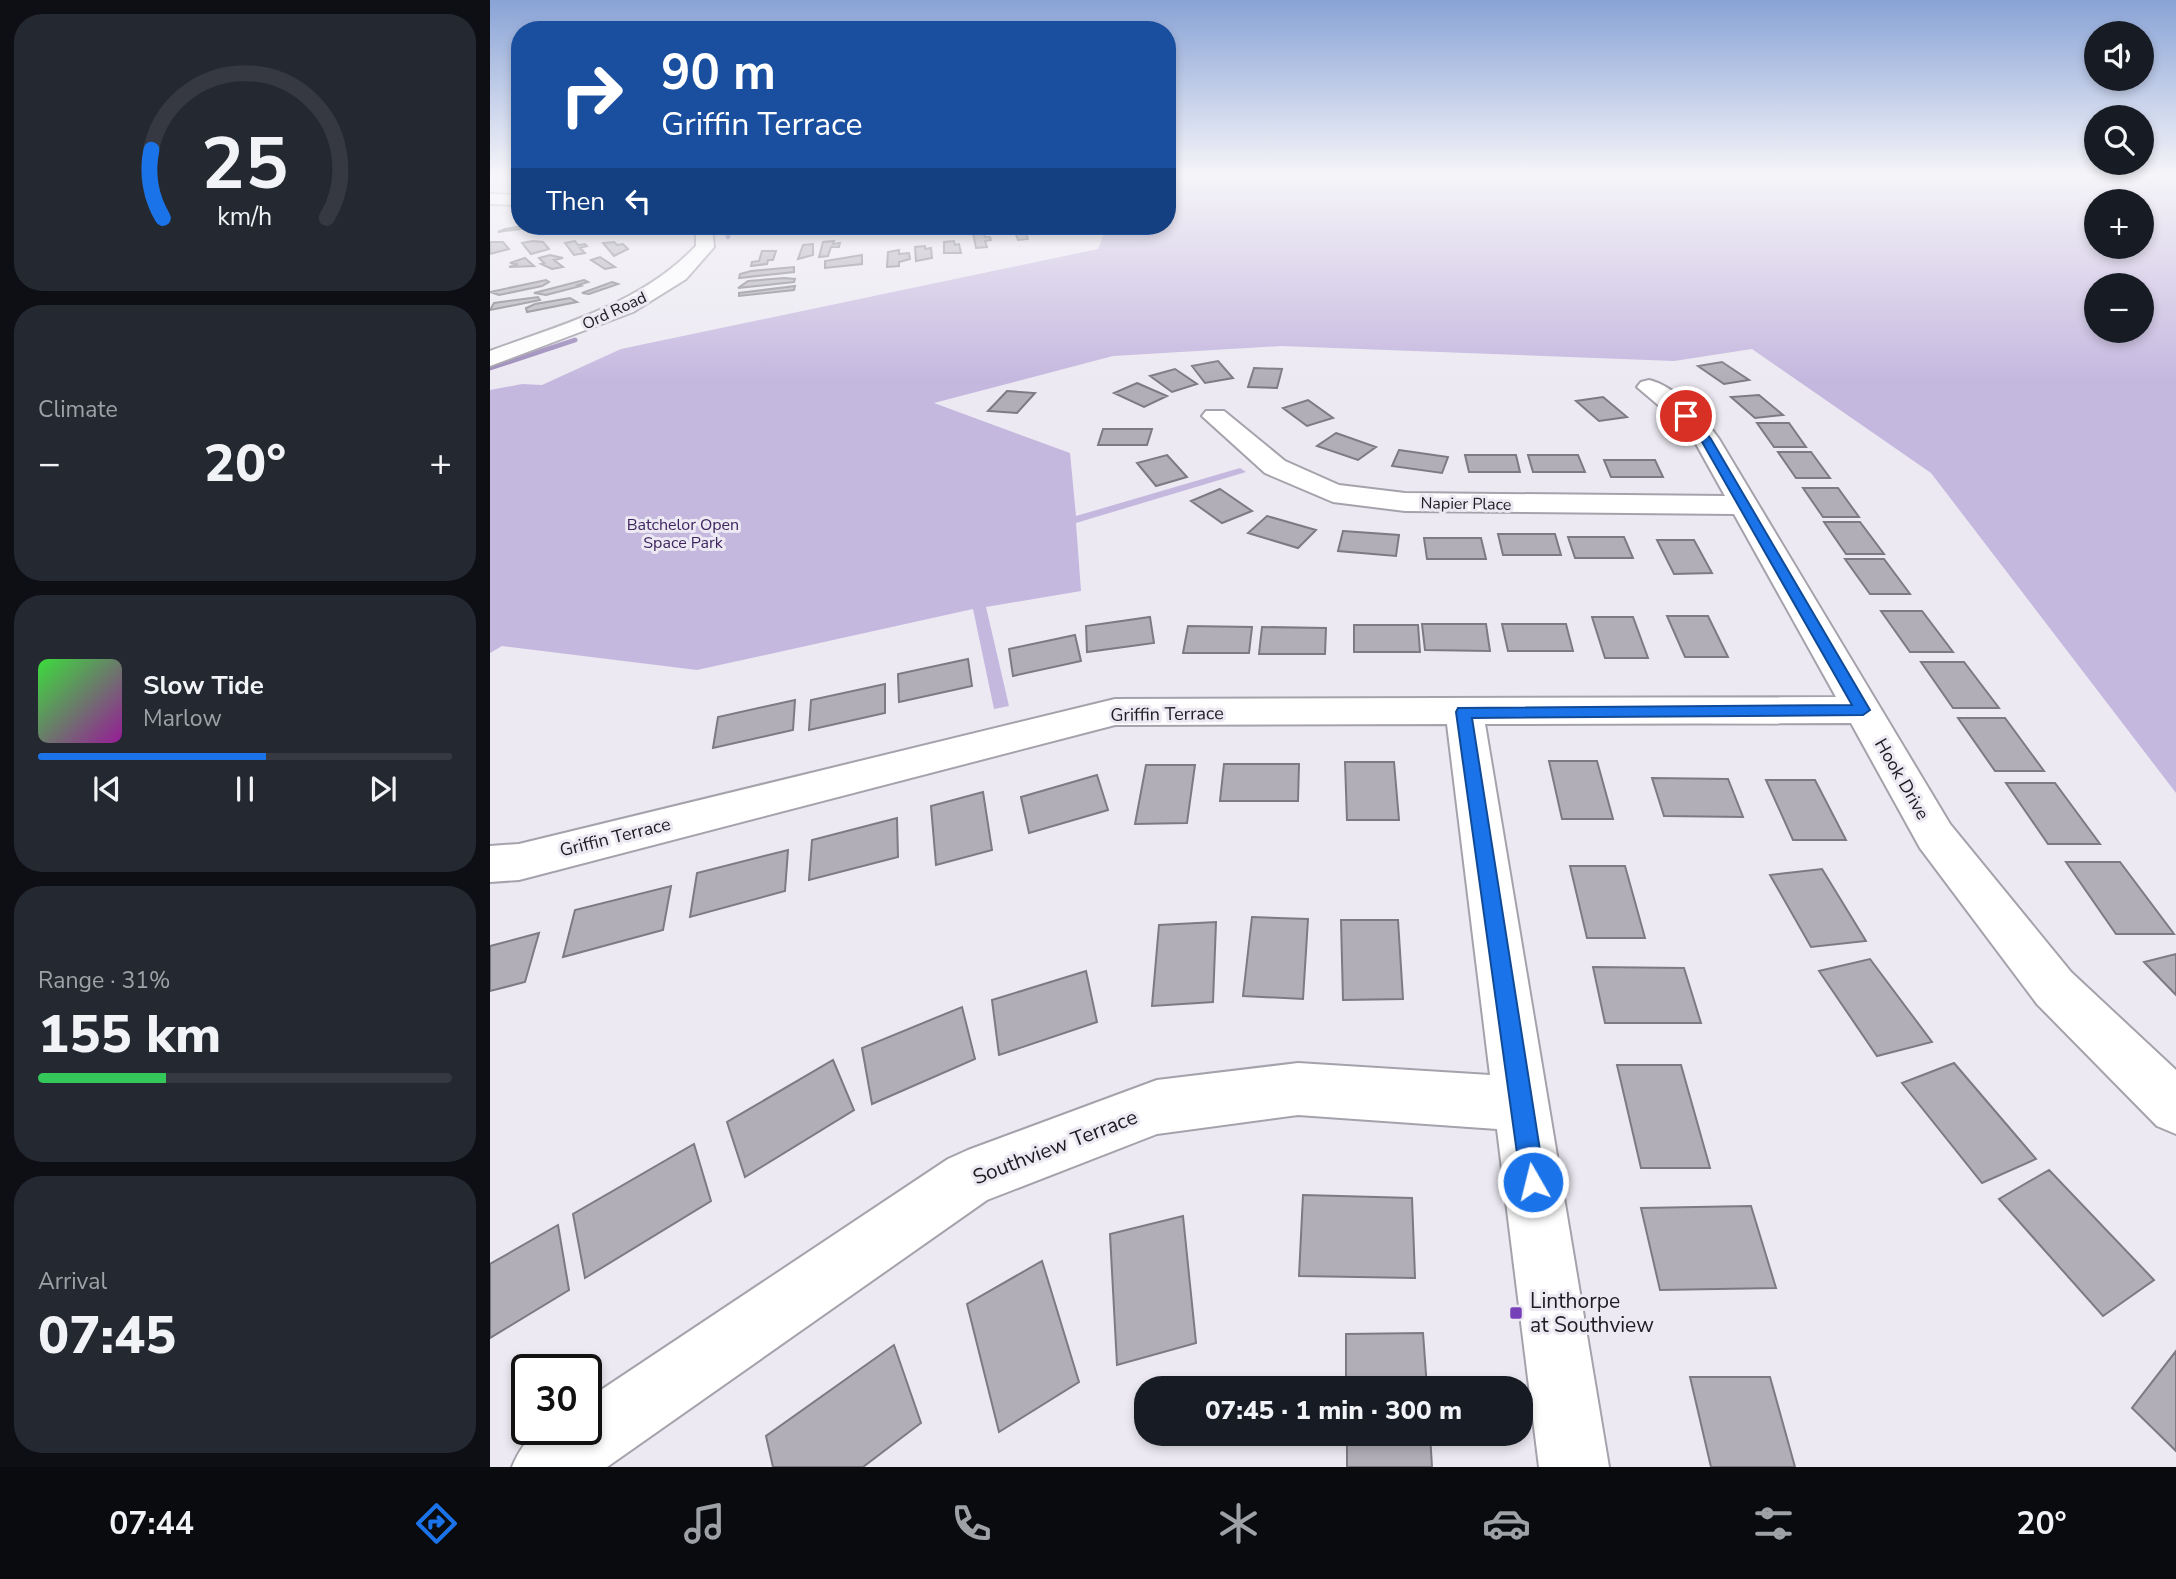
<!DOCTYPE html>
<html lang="en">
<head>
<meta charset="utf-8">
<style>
  :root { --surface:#171b24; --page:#242831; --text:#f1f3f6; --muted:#9ea1a6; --line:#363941; --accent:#1a73e8 }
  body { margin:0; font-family:"Nunito Sans",sans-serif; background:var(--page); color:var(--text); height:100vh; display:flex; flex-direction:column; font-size:26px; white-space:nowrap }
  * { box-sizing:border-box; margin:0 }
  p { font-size:23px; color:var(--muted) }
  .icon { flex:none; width:38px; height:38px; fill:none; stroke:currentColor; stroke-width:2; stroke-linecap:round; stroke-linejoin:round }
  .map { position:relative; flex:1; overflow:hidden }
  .panel { display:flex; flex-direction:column; gap:14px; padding:14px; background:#0d0f14; width:490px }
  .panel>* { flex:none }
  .hud { position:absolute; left:21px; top:21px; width:665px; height:214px; border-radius:28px; box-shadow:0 4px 10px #0003; background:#1a4fa0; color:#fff; overflow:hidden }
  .tools { position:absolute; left:1594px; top:21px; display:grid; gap:14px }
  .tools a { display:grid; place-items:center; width:70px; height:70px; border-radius:50%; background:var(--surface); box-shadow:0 4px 10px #0003; font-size:35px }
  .speed { position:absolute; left:21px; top:1354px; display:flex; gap:14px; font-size:35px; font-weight:700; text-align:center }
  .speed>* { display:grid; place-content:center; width:91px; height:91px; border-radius:50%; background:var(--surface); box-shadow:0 4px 10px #0003; line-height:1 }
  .speed .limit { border:4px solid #111; border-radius:10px; background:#fff; color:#111 }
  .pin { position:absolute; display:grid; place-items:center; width:60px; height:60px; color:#fff; margin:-30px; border:4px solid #fff; border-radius:50%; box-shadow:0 2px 7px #0007 }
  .me { position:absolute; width:77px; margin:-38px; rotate:352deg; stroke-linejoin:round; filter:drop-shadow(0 0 5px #0008) }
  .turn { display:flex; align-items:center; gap:24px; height:147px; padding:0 35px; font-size:32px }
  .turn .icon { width:91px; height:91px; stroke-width:2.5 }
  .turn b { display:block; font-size:49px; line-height:60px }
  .then { display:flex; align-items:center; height:66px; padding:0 35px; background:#0003; gap:14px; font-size:26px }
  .big { font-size:52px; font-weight:800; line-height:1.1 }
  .panel .card { flex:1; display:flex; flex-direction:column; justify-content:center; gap:10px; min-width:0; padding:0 24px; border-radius:28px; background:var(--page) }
  .panel .dial { align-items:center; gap:0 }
  .dial svg { height:182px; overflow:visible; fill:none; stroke:var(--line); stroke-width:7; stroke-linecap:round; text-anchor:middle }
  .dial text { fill:var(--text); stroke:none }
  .song { display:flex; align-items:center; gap:21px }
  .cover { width:84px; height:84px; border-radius:10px; background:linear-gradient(135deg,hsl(120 70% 55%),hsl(300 70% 35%)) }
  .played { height:7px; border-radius:4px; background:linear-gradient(90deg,var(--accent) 55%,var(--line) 55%) }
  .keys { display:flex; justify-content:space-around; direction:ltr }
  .heat { display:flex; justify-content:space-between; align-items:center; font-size:38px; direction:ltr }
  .charge { height:10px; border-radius:5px; background:linear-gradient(90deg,#34c759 31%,var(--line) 0) }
  .trip { position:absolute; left:644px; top:1376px; width:399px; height:70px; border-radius:28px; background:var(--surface); box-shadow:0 4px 10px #0003; font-weight:800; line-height:70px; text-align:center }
  .tab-bar { display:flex; height:112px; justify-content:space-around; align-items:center; background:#090b0e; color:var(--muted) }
  .tab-bar .icon { width:49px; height:49px }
  .tab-bar .on { color:var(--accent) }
  .tab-bar b { font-size:32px; color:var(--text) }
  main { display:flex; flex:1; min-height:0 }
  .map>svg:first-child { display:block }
  .green { fill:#c5b8df; fill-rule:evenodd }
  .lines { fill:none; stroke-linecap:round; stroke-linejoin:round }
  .stream-far1 { stroke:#9b8aba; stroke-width:4.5 }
  .stream { stroke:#9b8aba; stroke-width:5 }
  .building { fill:#b1aeb7; stroke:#7c7a82; stroke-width:2 }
  .street-casing { stroke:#a5a2ab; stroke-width:4 }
  .secondary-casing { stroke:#a5a2ab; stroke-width:4 }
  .street { fill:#fff; fill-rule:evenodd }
  .secondary { fill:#fff; fill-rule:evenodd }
  .route { fill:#1a73e8; stroke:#114b97; stroke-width:2 }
  .poi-dot { fill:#7641b8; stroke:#ece9f2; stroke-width:2.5 }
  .labels { text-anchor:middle; stroke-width:6; stroke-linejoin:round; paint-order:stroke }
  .far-street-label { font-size:16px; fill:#1e1c20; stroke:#ece9f2 }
  .far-park-label { font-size:16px; fill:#3e2560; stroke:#ece9f2 }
  .street-label { font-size:18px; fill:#1e1c20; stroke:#ece9f2 }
  .near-street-label { font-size:21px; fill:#1e1c20; stroke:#ece9f2 }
  .near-poi-label { font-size:21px; fill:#1e1c20; stroke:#ece9f2; text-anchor:start }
</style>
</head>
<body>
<main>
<section class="panel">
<div class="card dial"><svg viewBox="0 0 100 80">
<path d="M14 69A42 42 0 1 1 86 69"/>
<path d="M14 69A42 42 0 0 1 9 39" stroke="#1a73e8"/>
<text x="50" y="56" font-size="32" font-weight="700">25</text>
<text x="50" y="72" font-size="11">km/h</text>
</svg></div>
<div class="card"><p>Climate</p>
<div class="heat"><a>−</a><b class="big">20°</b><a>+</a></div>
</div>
<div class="card">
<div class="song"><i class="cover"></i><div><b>Slow Tide</b><p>Marlow</p></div></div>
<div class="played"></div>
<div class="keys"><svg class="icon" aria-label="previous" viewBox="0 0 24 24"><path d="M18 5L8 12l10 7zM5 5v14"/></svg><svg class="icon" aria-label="pause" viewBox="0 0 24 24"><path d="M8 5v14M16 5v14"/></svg><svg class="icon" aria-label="next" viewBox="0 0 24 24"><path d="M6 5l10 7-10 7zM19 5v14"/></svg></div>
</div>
<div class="card"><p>Range · 31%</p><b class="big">155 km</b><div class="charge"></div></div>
<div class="card"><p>Arrival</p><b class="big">07:45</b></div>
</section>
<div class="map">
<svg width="1686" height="1467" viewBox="0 0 1686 1467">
  <rect width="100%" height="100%" fill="#ece9f2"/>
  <!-- green -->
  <path class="green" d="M677 175H1686V793L1441 473 1262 349 1184 361 791 346 623 356 444 403 580 453 586 516 750 468 756 472 586 523 591 591 496 607 519 706 504 709 483 609 207 670 12 646 0 653V390L32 384 52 385 131 349 608 249 617 226H677ZM1606 201H1652V247H1606ZM1606 285H1652V331H1606Z"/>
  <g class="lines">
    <!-- stream-far1 -->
    <path class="stream-far1" d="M236 226 238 237"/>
    <!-- stream -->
    <path class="stream" d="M0 368 85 340"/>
  </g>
  <!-- building -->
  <path class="building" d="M33 226H52L8 232 15 229Z
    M136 226 92 234 90 231 113 226Z
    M523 226H533L538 239 528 240Z
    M541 226H558L560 230 544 234Z
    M493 232 495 237H500L501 240 495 241 497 247 486 248 483 233Z
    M43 241 53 242 59 249 41 254 32 243Z
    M85 241 88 245 95 244 97 246 90 248 95 253 84 255 75 243Z
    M344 241 343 244 350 243 349 247H341L338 256 329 257 333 242Z
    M464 241 465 245 469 244 471 253H454V242Z
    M0 242H13L19 249 0 254Z
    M124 242 127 245 133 244 138 249 124 256 113 243Z
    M323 244V255L308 259 313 245Z
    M435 246V249L441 248 442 258 426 261 425 247Z
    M409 250V254L419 253 420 259 409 262V266L397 267 398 252Z
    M272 251H286L283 260H278L277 264 261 266 262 262 269 261Z
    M60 255 73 258 64 260 73 267 62 269 51 264 54 263 49 258Z
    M372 255V264L335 268V261Z
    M110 257 125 267 115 269 101 260Z
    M35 258 44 266 19 267 28 264 20 263Z
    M304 267V272L249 278 250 274 261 271Z
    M294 278 305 279 304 282 248 288 258 281Z
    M56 280 59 282 52 286 9 295 0 292Z
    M94 280 98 282 88 285 91 286 56 295 44 293Z
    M122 282 128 284 99 294 92 293Z
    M305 286 304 290 249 296V293Z
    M48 297 50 300 0 310 4 303Z
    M80 298 87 302 37 312 36 308 45 304Z
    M728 361 743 378 715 383 702 366Z
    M1232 362 1259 380 1234 384 1208 366Z
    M764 368 792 369 787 388 758 387Z
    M685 369 707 384 682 392 660 376Z
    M647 383 677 396 654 407 624 393Z
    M517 391 545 393 527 413 498 411Z
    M1269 395 1293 415 1265 418 1241 397Z
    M1113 397 1137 417 1109 421 1086 401Z
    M818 400 843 418 817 426 793 408Z
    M1267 423H1299L1316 447H1284Z
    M613 429H662L657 445H608Z
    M846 433 886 447 868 460 827 446Z
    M909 450 958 457 952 473 902 466Z
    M1288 452H1321L1340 478H1306Z
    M677 455 697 477 666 486 647 463Z
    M975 455H1026L1030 472H979Z
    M1038 455H1088L1095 472H1043Z
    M1114 460H1165L1173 477H1121Z
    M1313 488H1348L1369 517H1333Z
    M730 489 762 511 732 523 701 501Z
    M777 516 826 530 808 548 758 533Z
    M1334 522H1370L1394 554H1356Z
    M853 531 909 535 906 556 848 551Z
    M1008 534H1065L1071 555H1013Z
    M1078 537H1134L1143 558H1085Z
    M934 538H991L996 559H937Z
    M1167 540H1204L1222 573 1184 574Z
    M1355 559H1394L1420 594H1380Z
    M1391 611H1432L1463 652H1420Z
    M1177 616H1218L1238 657H1195Z
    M660 617 664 643 597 652 596 626Z
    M1102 617H1143L1158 658H1115Z
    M932 624H996L1000 651 935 650Z
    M1012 624H1076L1083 651H1018Z
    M864 625H928L930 652H864Z
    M698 626 762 627 759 653H693Z
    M772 627 836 628 835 654H769Z
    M585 635 591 661 523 676 519 649Z
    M478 659 482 686 409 702 408 674Z
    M1431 662H1474L1509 708H1463Z
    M395 684V713L319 730 321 700Z
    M305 700 303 730 223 748 228 717Z
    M1468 718H1515L1554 771H1505Z
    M1059 761H1107L1123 819H1072Z
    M855 762H904L909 820H857Z
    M734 764H809L808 801H730Z
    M656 765H705L697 823 645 824Z
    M607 775 618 810 539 833 531 797Z
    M1162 778 1238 779 1253 817 1174 816Z
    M1276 780H1325L1356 840H1303Z
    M1516 783H1565L1610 844H1558Z
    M493 792 502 850 446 865 441 806Z
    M407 818 408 857 319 880 322 840Z
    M298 850 295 891 200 917 207 873Z
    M1576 862H1630L1684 934H1626Z
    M1080 866H1135L1155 938H1097Z
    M1332 869 1376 941 1321 947 1280 875Z
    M181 886 173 930 73 957 85 910Z
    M762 917 818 919 813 999 753 996Z
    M851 920H908L913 999 853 1000Z
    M726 922 723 1002 662 1006 669 925Z
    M49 933 35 982 0 991V946Z
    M1686 954V995L1654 962Z
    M1380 959 1442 1042 1387 1056 1329 971Z
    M1103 967 1194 968 1211 1023H1115Z
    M596 971 607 1022 509 1055 502 1000Z
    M472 1007 485 1059 382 1104 372 1048Z
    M343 1060 364 1110 255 1177 237 1122Z
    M1464 1063 1546 1159 1492 1183 1412 1083Z
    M1127 1065H1191L1220 1168H1151Z
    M204 1144 221 1201 95 1278 83 1214Z
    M1559 1170 1664 1280 1613 1316 1509 1199Z
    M813 1195 922 1198 925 1278 809 1276Z
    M1261 1206 1286 1288 1170 1290 1151 1208Z
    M693 1216 706 1343 627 1365 620 1234Z
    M68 1225 79 1290 0 1338V1264Z
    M552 1261 589 1382 509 1432 477 1304Z
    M933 1333 937 1388H856V1334Z
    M404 1345 431 1423 373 1467H283L276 1436Z
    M1686 1351V1451L1642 1408Z
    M1200 1377H1280L1305 1467H1221Z
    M857 1433H940L942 1467H857Z"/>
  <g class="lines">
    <!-- street casing -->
    <g class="street-casing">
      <path id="street" d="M0 194 30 195V205L0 204Z
        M1159 380C1185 386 1214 417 1229 439L1460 824 1581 972 1686 1070V1134L1667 1126 1547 1004 1430 848 1361 723 995 724 1119 1467H1049L1007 1129 808 1115 667 1134 497 1200 117 1467H22C40 1425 55 1430 96 1430V1400L458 1159 478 1150 667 1080 808 1063 1000 1075 957 724 625 725 29 880 0 882V846L29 844 625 699 1346 697 1244 514 915 511 843 502 775 473 712 416 716 411H734L795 461 849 485 915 493 1235 496 1205 442 1187 421 1147 387 1151 382Z"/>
    </g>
    <!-- secondary casing -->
    <g class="secondary-casing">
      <path id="secondary" d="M206 226H222L224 247 196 279 143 312 0 366V351C73 324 151 304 206 246Z"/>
    </g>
    <!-- street -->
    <use href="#street" class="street"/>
    <!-- secondary -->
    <use href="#secondary" class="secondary"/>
  </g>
  <!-- sky -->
  <linearGradient id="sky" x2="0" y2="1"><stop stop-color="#89a3d6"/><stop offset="0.46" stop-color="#f6f5f9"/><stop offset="1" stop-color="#f6f5f9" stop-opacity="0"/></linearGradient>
  <rect width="1686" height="380" fill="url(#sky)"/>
  <!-- route -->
  <path class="route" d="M1193 413H1200L1221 439 1380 710 1373 715 982 718 1055 1182 1051 1190 1043 1194 1034 1190 1031 1182 966 712 968 708 1362 705 1211 440 1193 418Z"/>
  <!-- markers -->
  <rect class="poi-dot" x="1019" y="1306" width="14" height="14" rx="3.5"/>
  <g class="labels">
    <!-- far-street labels -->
    <g class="far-street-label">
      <text transform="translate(124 310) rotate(-25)" y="6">Ord Road</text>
      <text transform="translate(976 503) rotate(1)" y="6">Napier Place</text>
    </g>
    <!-- far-park labels -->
    <g class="far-park-label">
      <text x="193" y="530">Batchelor Open<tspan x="193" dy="18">Space Park</tspan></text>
    </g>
    <!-- street labels -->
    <g class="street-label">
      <text transform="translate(677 714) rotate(-1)" y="6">Griffin Terrace</text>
      <text transform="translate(1412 779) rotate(60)" y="6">Hook Drive</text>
      <text transform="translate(125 837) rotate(-14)" y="6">Griffin Terrace</text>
    </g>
    <!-- near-street labels -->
    <g class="near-street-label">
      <text transform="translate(565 1147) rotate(-21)" y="7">Southview Terrace</text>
    </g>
    <!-- near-poi labels -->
    <g class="near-poi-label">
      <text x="1040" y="1308">Linthorpe<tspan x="1040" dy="24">at Southview</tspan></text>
    </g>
  </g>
</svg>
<div class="tools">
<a><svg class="icon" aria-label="sound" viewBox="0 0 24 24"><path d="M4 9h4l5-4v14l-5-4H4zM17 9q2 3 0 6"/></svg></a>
<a><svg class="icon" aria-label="search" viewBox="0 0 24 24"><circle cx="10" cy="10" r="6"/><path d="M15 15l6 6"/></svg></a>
<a>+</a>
<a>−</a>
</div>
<div class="speed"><div class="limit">30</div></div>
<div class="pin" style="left:1196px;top:416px;background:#d93025"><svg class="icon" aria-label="arrive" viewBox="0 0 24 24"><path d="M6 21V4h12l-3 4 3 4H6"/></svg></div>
<svg class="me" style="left:1043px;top:1182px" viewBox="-20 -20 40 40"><circle r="17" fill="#1a73e8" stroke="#fff" stroke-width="3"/><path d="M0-11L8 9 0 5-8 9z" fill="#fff"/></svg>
<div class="trip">07:45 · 1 min · 300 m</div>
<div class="hud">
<div class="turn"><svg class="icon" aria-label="right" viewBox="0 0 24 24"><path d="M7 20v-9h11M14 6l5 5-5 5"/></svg><div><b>90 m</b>Griffin Terrace</div></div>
<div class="then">Then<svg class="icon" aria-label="left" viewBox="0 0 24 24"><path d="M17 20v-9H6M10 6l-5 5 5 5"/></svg></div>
</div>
</div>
</main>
<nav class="tab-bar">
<b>07:44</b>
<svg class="icon on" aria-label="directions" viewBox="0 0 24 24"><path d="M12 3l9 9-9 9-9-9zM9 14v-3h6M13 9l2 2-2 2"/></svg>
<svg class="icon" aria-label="music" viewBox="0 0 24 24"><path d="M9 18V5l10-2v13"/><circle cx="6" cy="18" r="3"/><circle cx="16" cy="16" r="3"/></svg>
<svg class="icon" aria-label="phone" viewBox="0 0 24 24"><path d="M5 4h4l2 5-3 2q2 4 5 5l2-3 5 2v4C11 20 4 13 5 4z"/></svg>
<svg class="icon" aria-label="climate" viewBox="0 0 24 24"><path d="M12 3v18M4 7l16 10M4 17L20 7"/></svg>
<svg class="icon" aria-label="car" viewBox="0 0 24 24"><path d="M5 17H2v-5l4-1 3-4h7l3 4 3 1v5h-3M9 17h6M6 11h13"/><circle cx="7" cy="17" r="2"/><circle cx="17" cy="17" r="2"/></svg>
<svg class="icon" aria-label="filters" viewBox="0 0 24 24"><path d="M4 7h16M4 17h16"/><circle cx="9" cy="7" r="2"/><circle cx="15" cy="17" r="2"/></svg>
<b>20°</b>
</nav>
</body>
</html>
